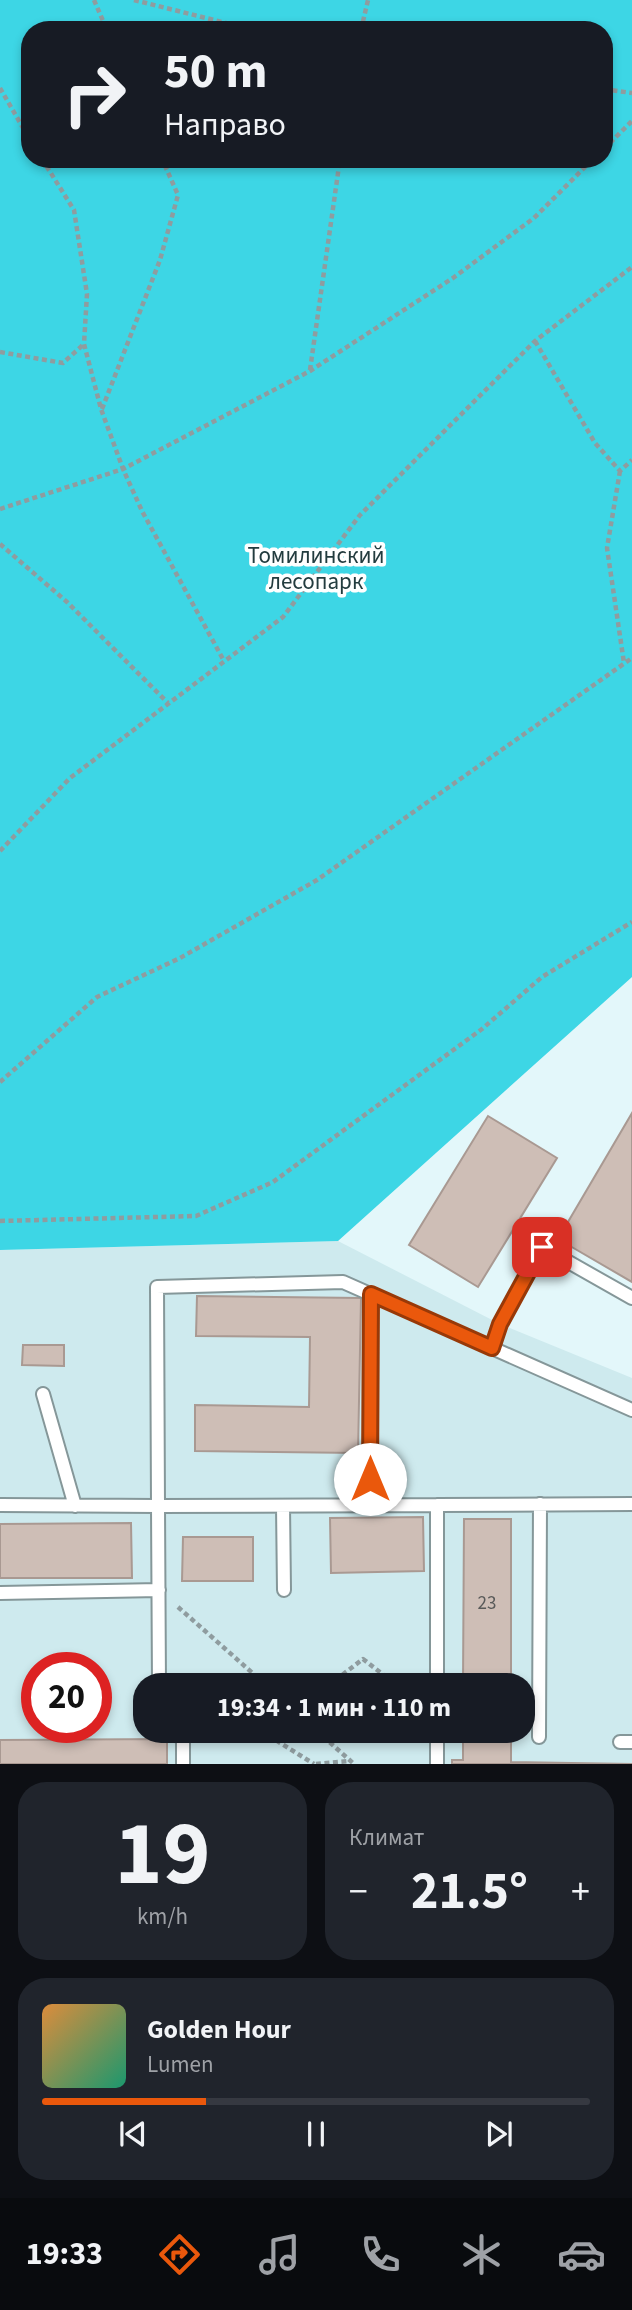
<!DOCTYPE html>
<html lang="ru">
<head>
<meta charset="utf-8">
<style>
  :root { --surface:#171b24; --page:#20242c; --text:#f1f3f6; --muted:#9ea1a6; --line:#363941; --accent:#ea580c }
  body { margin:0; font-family:"Source Sans 3",sans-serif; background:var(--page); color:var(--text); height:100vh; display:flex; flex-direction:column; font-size:26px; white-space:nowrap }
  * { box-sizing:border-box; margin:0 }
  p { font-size:23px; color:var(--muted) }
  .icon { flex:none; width:38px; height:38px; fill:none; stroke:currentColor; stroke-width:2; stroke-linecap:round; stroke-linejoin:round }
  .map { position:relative; height:1764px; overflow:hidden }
  .sheet { display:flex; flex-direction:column; gap:18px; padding:18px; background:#0d0f14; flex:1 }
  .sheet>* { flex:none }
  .banner { position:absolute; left:21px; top:21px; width:592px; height:147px; border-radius:28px; box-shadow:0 4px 10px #0003; background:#171b24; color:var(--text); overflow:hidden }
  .speed { position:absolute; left:21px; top:1652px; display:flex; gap:14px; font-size:35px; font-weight:700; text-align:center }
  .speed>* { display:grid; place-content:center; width:91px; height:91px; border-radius:50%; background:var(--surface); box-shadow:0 4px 10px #0003; line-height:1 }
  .speed .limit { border:10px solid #d22; background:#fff; color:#111 }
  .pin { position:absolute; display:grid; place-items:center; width:60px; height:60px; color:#fff; margin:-30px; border-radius:14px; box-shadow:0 4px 10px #0006 }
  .me { position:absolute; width:77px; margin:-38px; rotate:0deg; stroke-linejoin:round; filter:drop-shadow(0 0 5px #0008) }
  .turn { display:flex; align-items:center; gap:24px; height:147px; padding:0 28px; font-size:32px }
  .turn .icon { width:91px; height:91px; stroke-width:2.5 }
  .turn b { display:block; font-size:49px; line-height:60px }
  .big { font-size:52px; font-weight:700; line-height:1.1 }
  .sheet .card { flex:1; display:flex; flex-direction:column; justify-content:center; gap:10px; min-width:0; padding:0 24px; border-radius:28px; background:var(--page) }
  .sheet .dial { align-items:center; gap:0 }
  .dial b { font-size:91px; line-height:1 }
  .song { display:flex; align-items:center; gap:21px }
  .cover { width:84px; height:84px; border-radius:10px; background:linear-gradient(135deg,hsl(30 70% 55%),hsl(160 70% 35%)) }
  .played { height:7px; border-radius:4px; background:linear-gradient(90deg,var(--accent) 30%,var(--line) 30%) }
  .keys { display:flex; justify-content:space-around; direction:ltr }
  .heat { display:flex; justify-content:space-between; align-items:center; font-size:38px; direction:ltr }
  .sheet .tiles { flex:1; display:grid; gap:18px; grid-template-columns:1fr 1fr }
  .card:last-child { grid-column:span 2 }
  .trip { position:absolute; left:133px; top:1673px; width:402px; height:70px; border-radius:28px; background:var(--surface); box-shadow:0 4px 10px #0003; font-weight:700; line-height:70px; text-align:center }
  .dock { display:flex; height:112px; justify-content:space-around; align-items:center; background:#090b0e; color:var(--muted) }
  .dock .icon { width:49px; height:49px }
  .dock .selected { color:var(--accent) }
  .dock b { font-size:32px; color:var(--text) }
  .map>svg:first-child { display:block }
  .built { fill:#ceeaee; fill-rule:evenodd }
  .forest { fill:#3dd6e5; fill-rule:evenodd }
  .building { fill:#cebeb6; stroke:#a99992; stroke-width:2 }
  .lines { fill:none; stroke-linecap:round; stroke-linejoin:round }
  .service-casing { stroke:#859799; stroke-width:16 }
  .path { stroke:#8f9c9f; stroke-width:4.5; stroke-dasharray:5 3.5; stroke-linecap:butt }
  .service { stroke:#fff; stroke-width:12 }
  .route-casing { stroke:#983908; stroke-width:18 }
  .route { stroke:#ea580c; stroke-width:12 }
  .labels { text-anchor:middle; stroke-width:7; stroke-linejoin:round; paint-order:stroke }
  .number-label { font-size:19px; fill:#595a59 }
  .park-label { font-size:23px; fill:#233c3f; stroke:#fff }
</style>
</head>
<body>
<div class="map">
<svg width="632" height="1764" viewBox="0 0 632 1764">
  <rect width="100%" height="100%" fill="#e3f7fa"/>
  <!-- built -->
  <path class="built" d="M338 1241 500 1324 632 1378V1764H0V1250ZM37 1668H96V1727H37ZM145 1685H523V1731H145Z"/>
  <!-- forest -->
  <path class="forest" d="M0 0H632V977L338 1241 0 1250ZM30 30H604V159H30Z"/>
  <!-- building -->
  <path class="building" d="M632 1113V1282L558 1239Z
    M488 1116 557 1158 478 1287 409 1245Z
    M197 1296 361 1298 358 1453 195 1451V1405L309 1407 310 1337 196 1336Z
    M23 1345H64V1366L22 1365Z
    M423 1517 424 1571 331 1573 330 1518Z
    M464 1519H511V1685H463Z
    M131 1523 132 1578H0V1524Z
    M183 1537H253V1581H182Z
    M463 1731H511V1762L632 1764H452V1760H463Z
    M167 1739V1764H0V1740Z"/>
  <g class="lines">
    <!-- service casing -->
    <g class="service-casing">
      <path id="service" d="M492 1348 500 1324 542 1247 632 1298
        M43 1394 75 1506
        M0 1505 158 1506 159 1685
        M370 1505 371 1294
        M437 1505 158 1506 157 1287 343 1282 632 1410
        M283 1506 284 1590
        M0 1593 159 1590
        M437 1685V1505L632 1504
        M174 1731 183 1740V1764
        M437 1731V1764
        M539 1737 540 1504
        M620 1742H632"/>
    </g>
    <!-- path -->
    <path class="path" d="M94 0 107 30
      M134 0 254 30
      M361 30 368 0
      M0 88 30 140
      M604 89 632 93
      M604 149 632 121
      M42 159 74 210 87 294 84 344 101 409 123 469 142 511 224 661
      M535 341 595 443 620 471 632 460
      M0 352 63 363 84 344
      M310 370 340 159
      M102 409 160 260 178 195 162 159
      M620 471 607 548 624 663
      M0 509 123 469 310 371 453 278 534 218 593 159
      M0 544 67 602 168 703
      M0 851 70 778 283 617 360 515 535 341 632 267
      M0 1082 97 997 180 958 317 880 632 658
      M0 1221 196 1216 273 1182 482 1029 542 977 632 922
      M178 1607 266 1685
      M329 1685 363 1659 390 1680H422
      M270 1731 266 1734 314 1764
      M317 1731 354 1764
      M316 1764 349 1761"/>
    <!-- service -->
    <use href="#service" class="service"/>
  </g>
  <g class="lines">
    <!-- route casing -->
    <g class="route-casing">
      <path id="route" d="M370 1479 371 1294 492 1348 500 1324 542 1247"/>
    </g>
    <!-- route -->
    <use href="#route" class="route"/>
  </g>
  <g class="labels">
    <!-- number labels -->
    <g class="number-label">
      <text x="487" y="1609">23</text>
    </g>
    <!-- park labels -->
    <g class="park-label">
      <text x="316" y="563">Томилинский<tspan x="316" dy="26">лесопарк</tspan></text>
    </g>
  </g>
</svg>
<div class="speed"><div class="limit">20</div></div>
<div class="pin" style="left:542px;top:1247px;background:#d93025"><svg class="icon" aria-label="arrive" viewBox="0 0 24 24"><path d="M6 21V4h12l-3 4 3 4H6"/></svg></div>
<svg class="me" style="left:370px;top:1479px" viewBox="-20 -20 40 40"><circle r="19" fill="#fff"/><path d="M0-13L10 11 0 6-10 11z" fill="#ea580c"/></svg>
<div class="trip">19:34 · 1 мин · 110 m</div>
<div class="banner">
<div class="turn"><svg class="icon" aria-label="right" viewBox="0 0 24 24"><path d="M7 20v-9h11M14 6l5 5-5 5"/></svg><div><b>50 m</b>Направо</div></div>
</div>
</div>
<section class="sheet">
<div class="tiles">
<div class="card dial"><b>19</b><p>km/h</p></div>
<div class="card"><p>Климат</p>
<div class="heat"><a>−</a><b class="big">21.5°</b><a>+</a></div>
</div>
<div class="card">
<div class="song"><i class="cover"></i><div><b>Golden Hour</b><p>Lumen</p></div></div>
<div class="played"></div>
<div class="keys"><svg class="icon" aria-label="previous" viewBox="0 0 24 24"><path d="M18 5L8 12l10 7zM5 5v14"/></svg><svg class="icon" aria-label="pause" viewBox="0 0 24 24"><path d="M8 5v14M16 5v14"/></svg><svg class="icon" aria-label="next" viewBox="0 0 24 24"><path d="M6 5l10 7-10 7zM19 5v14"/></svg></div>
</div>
</div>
</section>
<nav class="dock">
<b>19:33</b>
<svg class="icon selected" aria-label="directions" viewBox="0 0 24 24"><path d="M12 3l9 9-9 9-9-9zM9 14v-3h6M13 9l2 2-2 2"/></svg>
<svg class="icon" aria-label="music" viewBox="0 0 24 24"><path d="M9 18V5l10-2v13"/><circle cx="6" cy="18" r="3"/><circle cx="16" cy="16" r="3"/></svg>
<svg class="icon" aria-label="phone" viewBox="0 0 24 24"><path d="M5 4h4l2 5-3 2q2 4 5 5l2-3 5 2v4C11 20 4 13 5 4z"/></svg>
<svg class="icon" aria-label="climate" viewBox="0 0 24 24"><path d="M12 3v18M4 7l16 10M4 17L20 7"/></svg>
<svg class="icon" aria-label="car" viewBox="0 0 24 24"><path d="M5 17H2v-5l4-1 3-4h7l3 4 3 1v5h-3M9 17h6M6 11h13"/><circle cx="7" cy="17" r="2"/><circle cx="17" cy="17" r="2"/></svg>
</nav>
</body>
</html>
